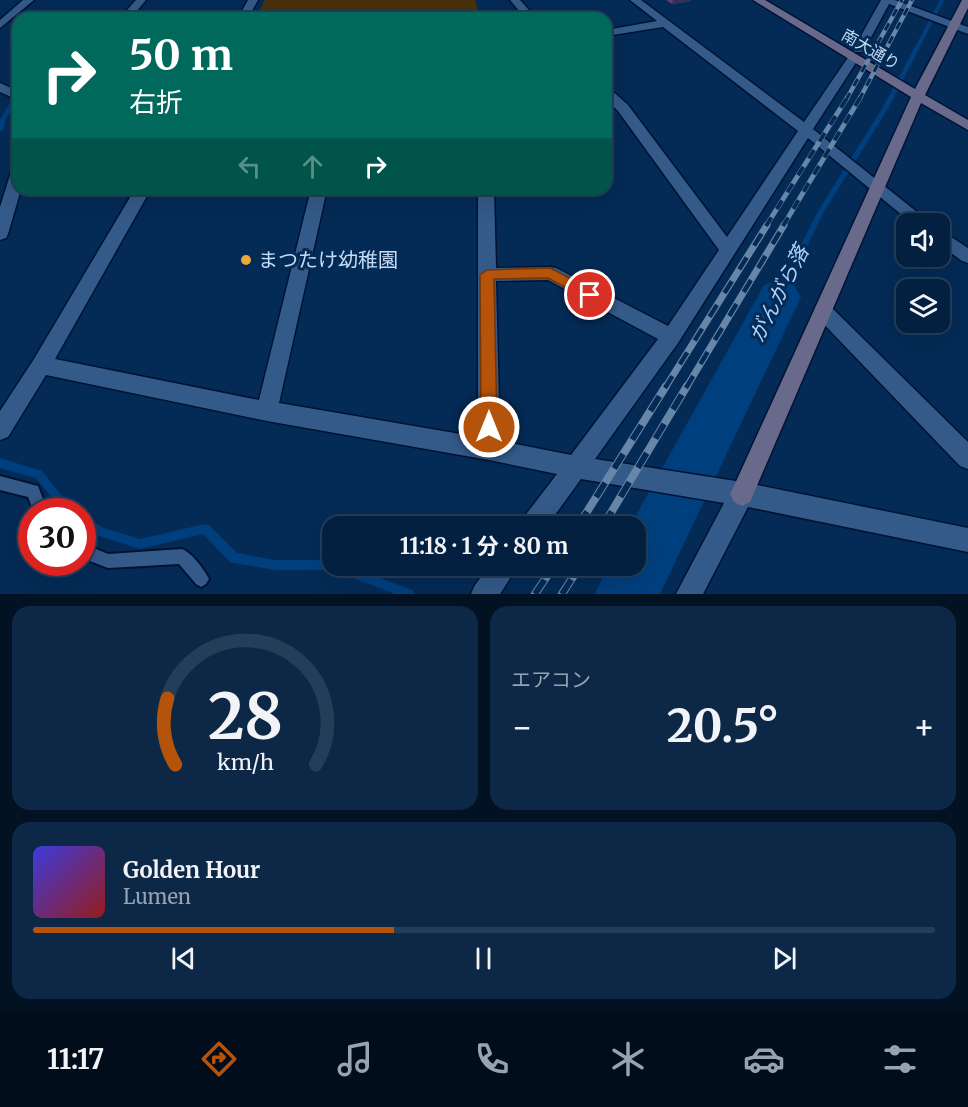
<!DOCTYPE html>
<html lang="ja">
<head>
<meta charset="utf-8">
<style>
  :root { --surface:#032040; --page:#0d2847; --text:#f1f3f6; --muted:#97a3b1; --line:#243e59; --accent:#b45309 }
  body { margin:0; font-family:Merriweather,"Noto Sans JP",serif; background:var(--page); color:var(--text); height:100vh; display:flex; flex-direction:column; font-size:22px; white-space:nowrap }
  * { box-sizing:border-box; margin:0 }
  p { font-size:20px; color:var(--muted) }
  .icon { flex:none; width:33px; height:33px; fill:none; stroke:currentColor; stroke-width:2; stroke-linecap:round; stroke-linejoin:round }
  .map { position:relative; height:594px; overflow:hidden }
  .drawer { display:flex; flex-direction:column; gap:12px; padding:12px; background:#021223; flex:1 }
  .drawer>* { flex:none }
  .top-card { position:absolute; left:12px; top:12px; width:600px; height:183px; border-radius:18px; box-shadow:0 6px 24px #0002,0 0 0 2px var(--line); background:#00695c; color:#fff; overflow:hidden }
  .controls { position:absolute; left:896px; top:213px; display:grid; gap:12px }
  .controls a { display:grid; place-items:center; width:54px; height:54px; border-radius:12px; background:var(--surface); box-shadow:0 6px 24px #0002,0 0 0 2px var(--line); font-size:30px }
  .speed { position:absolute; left:18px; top:498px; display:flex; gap:12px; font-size:30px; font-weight:700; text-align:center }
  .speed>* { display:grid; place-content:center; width:78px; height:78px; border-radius:50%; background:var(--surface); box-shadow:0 6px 24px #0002,0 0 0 2px var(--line); line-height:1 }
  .speed .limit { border:9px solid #d22; background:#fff; color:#111 }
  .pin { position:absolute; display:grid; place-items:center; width:51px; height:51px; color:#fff; margin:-26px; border:3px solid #fff; border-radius:50%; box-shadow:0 2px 6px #0007 }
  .me { position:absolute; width:66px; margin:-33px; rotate:0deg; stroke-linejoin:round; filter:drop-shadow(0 0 4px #0008) }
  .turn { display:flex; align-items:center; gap:21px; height:126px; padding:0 18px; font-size:27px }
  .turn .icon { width:78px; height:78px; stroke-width:2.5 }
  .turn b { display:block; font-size:42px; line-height:51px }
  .lanes { display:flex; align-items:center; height:57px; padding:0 18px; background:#0003; justify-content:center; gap:30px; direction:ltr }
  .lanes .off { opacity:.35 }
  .big { font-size:45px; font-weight:700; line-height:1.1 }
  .drawer .widget { flex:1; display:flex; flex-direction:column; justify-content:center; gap:9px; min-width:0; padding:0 21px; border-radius:18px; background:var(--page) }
  .drawer .dial { align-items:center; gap:0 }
  .dial svg { height:156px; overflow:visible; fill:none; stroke:var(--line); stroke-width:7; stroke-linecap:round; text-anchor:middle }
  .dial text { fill:var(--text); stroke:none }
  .song { display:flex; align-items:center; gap:18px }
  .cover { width:72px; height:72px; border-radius:9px; background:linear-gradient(135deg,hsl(240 70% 55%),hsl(0 70% 35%)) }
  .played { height:6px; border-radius:3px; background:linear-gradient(90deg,var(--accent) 40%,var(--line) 40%) }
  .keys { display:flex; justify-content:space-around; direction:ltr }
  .heat { display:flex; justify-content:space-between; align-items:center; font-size:33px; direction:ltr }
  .drawer .tiles { flex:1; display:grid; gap:12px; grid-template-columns:1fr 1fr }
  .widget:last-child { grid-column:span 2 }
  .trip { position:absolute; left:322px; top:516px; width:324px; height:60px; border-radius:18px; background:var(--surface); box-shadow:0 6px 24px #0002,0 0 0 2px var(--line); font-weight:700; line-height:60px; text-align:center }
  .tab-bar { display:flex; height:96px; justify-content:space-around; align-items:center; background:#010d1a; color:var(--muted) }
  .tab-bar .icon { width:42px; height:42px }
  .tab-bar .selected { color:var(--accent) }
  .tab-bar b { font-size:27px; color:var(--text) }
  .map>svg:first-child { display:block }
  .green { fill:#48310c }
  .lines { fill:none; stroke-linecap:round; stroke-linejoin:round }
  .stream { fill:#003f7e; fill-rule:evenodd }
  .river { fill:#003f7e; fill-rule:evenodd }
  .lane-casing { stroke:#001333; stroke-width:4 }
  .street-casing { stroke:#001333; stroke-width:3 }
  .secondary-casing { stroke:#001333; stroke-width:3 }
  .lane { fill:#345a89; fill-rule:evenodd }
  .street { fill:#345a89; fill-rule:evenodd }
  .secondary { fill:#69698c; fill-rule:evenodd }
  .rail-far3-casing { stroke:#6886a8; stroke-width:4.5 }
  .rail-far2-casing { stroke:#6886a8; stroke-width:5 }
  .rail-far1-casing { stroke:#6886a8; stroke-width:7 }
  .rail-casing { stroke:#6886a8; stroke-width:8 }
  .rail-far3 { stroke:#042b56; stroke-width:3; stroke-dasharray:8; stroke-linecap:butt }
  .rail-far2 { stroke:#042b56; stroke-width:4; stroke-dasharray:10; stroke-linecap:butt }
  .rail-far1 { stroke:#042b56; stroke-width:4.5; stroke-dasharray:14; stroke-linecap:butt }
  .rail { stroke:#042b56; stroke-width:6; stroke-dasharray:17; stroke-linecap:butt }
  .wall { fill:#5c3f6e }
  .shaded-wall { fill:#34305e }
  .route { fill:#b45309; stroke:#753606; stroke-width:1.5 }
  .poi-dot { fill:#eda83b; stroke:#042b56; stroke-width:2 }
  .labels { text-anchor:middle; stroke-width:6; stroke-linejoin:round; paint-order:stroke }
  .far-street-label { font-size:16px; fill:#c6dbf6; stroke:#042b56 }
  .poi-label { font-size:20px; fill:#c6dbf6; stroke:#042b56; text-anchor:start }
  .water-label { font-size:21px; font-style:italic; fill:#aed1fe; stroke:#042b56 }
</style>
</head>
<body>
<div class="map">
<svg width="968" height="594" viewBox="0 0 968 594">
  <rect width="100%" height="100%" fill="#042b56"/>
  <!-- green -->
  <path class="green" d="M265 0H475L480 18H255Z"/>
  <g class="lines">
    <!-- stream -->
    <path class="stream" d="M940 0H944L889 107 823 213 782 299H776L775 297 817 213 883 107Z
      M10 103 15 104 6 119 3 130 0 132V119Z
      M0 458 42 471 75 512H63L36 478 0 468Z
      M82 516 104 528 140 539 205 524 209 525 237 553 275 560H332L333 566H347L413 590 414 594H395L332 570H275L234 563 230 562 203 534 140 549 102 537 82 527Z"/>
    <!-- river -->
    <path class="river" d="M779 280 794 285 801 297 660 594H595L608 566H636V526H630L764 285Z"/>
    <!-- lane casing -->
    <g class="lane-casing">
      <path id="lane" d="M0 476 38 486 48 512H34L28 497 0 490Z
        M82 543 108 554 182 549C192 553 204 569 209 579L206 584 201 587 196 584 179 564 108 568 82 558Z"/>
    </g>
    <!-- street casing -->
    <g class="street-casing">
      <path id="street" d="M23 0H34L0 28V20Z
        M136 0H146L131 18H120Z
        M248 0H258L248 18H238Z
        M510 0H520L536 18H525Z
        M630 0H641L804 122 849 56H857L859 58 813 129 932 224H913L808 138 678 343 595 459 742 482 968 528V552L748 507 703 594H676L724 503 581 479 547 526H521L524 517 557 474 489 460 267 421 46 375 8 437 0 440V411L34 359 135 189H151L55 359 259 400 311 189H327L279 403 478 437V189H494L496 268 550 267 556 268 668 326 719 250 618 111 606 99V88L610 89 628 105 727 237 798 131 663 27 606 36V30L657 21ZM548 280 658 339 571 455 500 441 496 281Z
        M881 0H895L968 27V34L889 4 863 52H855L853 50Z
        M0 83 18 91V100L0 92Z
        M18 167V189H21L8 234 6 238 0 240V207L11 172Z
        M939 229 968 248V263L962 261 939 244Z
        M823 304 830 306 968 442V469L960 466 816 316 814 311 816 306Z
        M489 566H518L500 594H471L475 585Z"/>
    </g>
    <!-- secondary casing -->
    <g class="secondary-casing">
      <path id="secondary" d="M753 0H765L915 89 962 0H968V8L925 95 968 120V130L921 103 750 502 742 506 734 502 730 494 734 486 911 97Z"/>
    </g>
    <!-- lane -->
    <use href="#lane" class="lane"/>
    <!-- street -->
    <use href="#street" class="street"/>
    <!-- secondary -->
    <use href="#secondary" class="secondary"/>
    <!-- rail-far3 casing -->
    <g class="rail-far3-casing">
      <path id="rail-far3" d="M846 100 902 0
        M859 100 912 0"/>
    </g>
    <!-- rail-far2 casing -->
    <g class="rail-far2-casing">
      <path id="rail-far2" d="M766 226 847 98
        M783 226 860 98"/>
    </g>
    <!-- rail-far1 casing -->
    <g class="rail-far1-casing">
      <path id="rail-far1" d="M665 388 767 225
        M686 388 784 225"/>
    </g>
    <!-- rail casing -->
    <g class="rail-casing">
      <path id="rail" d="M578 526 666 386
        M603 526 687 386
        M535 594 554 566
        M562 594 580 566"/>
    </g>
    <!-- rail-far3 -->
    <use href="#rail-far3" class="rail-far3"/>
    <!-- rail-far2 -->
    <use href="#rail-far2" class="rail-far2"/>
    <!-- rail-far1 -->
    <use href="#rail-far1" class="rail-far1"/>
    <!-- rail -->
    <use href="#rail" class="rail"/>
  </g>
  <!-- wall -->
  <path class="wall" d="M666 0H691V1L672 4Z"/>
  <!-- shaded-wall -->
  <path class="shaded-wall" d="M673 0H691V1L672 4Z"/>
  <!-- route -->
  <path class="route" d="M550 268 595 291 597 295 590 300 585 298 548 278 494 279 497 427 495 433 489 435 483 433 481 427 480 275 487 270Z"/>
  <!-- markers -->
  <circle class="poi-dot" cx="246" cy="260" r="6"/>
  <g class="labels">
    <!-- far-street labels -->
    <g class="far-street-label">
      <text transform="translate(871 49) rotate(30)" y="6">南大通り</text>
    </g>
    <!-- poi labels -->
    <g class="poi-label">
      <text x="258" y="267">まつたけ幼稚園</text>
    </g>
    <!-- water labels -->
    <g class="water-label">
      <text transform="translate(779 294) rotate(-63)" y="7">がんがら落</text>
    </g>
  </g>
</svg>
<div class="controls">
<a><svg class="icon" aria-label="sound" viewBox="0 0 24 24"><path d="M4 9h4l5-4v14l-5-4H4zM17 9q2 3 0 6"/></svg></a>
<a><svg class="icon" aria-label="layers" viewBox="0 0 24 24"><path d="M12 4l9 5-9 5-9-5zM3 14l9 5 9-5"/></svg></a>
</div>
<div class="speed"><div class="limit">30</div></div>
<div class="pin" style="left:590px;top:295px;background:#d93025"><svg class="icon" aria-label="arrive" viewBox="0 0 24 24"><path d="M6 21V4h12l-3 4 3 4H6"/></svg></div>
<svg class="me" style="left:489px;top:427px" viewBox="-20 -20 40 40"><circle r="17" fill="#b45309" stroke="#fff" stroke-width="3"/><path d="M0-11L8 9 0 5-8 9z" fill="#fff"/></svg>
<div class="trip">11:18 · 1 分 · 80 m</div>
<div class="top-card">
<div class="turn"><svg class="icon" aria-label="right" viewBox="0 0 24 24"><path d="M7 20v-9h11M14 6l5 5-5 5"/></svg><div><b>50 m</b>右折</div></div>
<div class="lanes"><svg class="icon off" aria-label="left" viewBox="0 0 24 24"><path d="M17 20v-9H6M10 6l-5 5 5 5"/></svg><svg class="icon off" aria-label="ahead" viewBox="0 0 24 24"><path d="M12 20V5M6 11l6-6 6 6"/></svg><svg class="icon" aria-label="right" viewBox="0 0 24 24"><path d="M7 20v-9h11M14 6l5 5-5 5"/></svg></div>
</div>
</div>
<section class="drawer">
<div class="tiles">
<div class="widget dial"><svg viewBox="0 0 100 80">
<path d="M14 69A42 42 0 1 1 86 69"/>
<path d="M14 69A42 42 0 0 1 10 35" stroke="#b45309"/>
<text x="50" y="56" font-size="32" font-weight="700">28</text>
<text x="50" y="72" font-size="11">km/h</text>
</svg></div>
<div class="widget"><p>エアコン</p>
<div class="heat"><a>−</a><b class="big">20.5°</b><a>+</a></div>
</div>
<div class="widget">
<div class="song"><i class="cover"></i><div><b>Golden Hour</b><p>Lumen</p></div></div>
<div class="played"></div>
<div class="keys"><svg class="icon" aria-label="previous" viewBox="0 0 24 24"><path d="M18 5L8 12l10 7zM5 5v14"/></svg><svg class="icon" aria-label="pause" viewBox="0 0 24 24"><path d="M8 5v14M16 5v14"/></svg><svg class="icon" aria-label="next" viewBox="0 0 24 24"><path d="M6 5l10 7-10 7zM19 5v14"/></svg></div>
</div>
</div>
</section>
<nav class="tab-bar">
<b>11:17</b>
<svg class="icon selected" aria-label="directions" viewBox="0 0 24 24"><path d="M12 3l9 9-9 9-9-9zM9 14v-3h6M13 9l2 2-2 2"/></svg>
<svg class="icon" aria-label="music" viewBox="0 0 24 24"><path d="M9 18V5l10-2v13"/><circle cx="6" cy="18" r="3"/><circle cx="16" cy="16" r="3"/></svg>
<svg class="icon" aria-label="phone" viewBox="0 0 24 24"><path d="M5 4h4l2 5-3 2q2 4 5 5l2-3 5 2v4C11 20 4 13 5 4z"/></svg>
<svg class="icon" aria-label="climate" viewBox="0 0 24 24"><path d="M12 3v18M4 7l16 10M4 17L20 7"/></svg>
<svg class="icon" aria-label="car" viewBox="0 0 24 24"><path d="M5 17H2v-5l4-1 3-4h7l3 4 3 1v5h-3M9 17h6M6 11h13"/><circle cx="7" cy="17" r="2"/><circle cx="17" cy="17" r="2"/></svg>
<svg class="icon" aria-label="filters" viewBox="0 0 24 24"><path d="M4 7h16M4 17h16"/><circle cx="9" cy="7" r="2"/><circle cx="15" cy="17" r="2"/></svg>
</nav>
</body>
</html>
